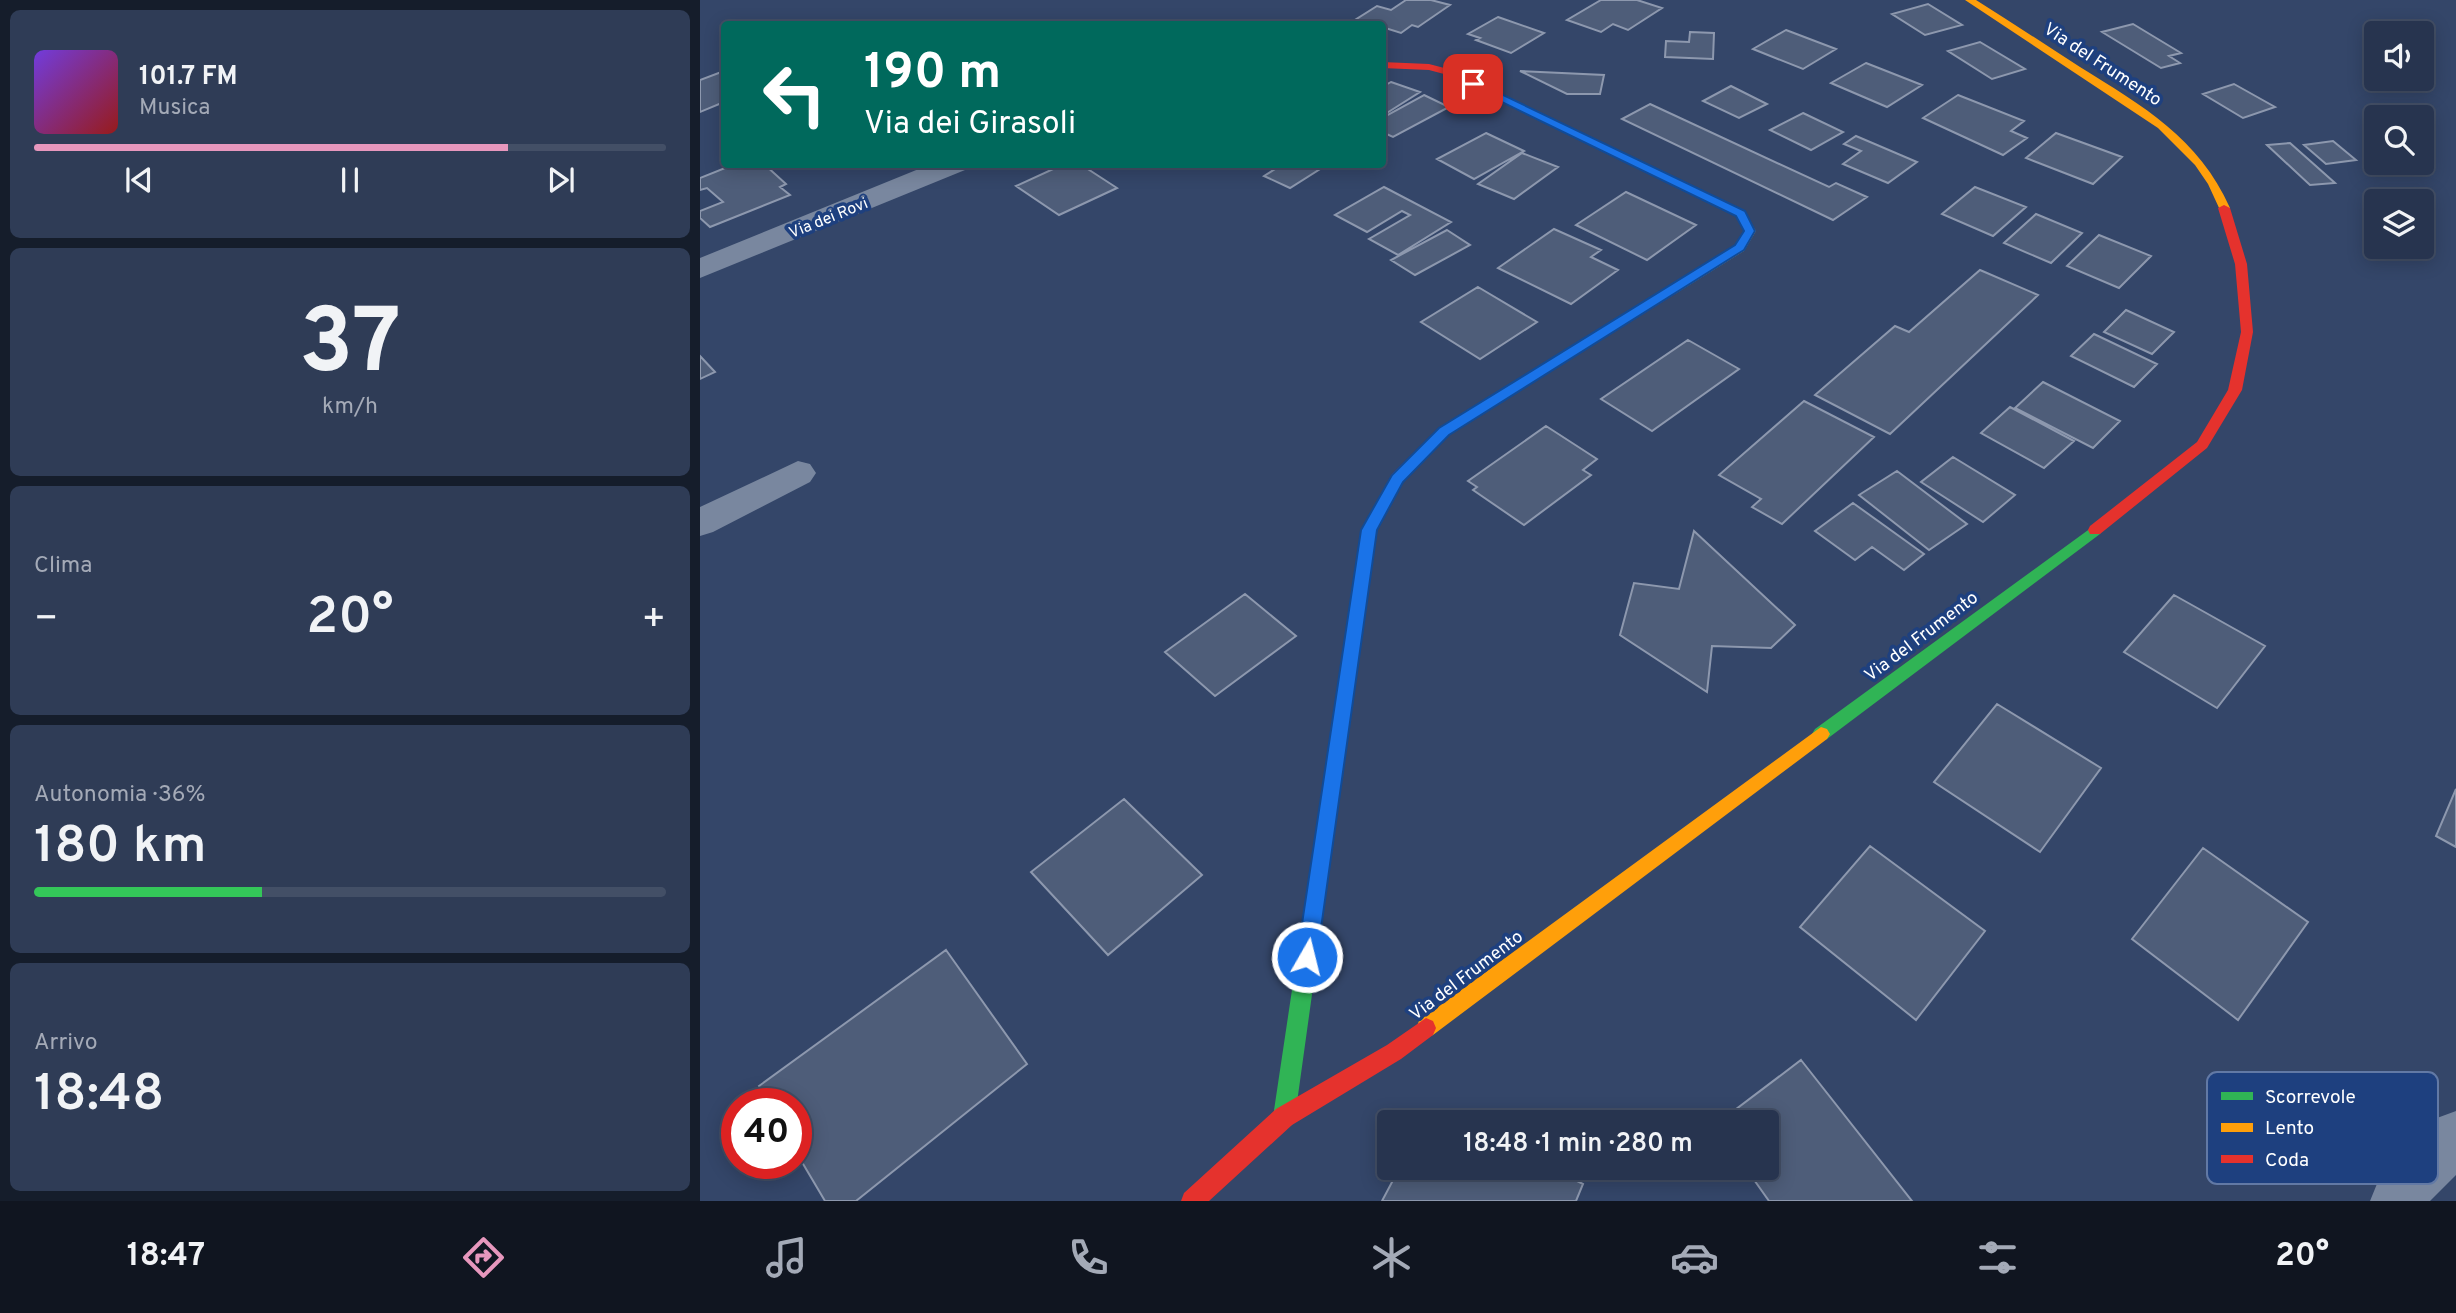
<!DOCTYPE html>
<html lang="it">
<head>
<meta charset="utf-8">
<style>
  :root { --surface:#27344f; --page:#2f3c56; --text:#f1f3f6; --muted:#a4aab7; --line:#434f66; --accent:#e797bd }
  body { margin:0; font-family:Overpass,sans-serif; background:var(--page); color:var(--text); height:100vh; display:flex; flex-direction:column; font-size:26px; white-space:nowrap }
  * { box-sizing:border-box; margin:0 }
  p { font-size:23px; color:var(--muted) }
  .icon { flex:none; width:38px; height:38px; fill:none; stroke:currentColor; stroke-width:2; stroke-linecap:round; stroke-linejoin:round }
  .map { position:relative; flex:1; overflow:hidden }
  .side { display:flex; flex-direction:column; gap:10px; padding:10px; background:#151d2b; width:700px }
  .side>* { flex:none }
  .hud { position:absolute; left:21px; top:21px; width:665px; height:147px; border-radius:7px; box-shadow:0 4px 18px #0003,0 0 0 2px var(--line); background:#00695c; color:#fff; overflow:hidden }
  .buttons { position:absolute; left:1664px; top:21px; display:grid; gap:14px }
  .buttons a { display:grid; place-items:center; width:70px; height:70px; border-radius:7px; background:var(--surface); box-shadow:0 4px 18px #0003,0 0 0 2px var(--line); font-size:35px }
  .speed { position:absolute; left:21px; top:1088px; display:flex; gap:14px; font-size:35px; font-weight:700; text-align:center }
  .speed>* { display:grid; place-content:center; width:91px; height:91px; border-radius:50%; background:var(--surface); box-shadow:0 4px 18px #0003,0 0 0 2px var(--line); line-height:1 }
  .speed .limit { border:10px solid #d22; background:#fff; color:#111 }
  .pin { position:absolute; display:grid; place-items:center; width:60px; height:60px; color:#fff; margin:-30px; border-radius:14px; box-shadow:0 4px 10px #0006 }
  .me { position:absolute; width:77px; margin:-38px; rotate:8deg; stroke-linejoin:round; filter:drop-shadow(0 0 5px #0008) }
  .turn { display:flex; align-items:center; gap:24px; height:147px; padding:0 28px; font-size:32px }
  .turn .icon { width:91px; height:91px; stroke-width:2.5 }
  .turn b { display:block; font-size:49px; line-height:60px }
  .big { font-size:52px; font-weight:600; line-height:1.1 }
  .side .widget { flex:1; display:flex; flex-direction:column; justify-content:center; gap:10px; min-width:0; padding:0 24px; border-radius:10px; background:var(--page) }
  .side .dial { align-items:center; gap:0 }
  .dial b { font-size:91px; line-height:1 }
  .song { display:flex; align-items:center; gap:21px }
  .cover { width:84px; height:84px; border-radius:10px; background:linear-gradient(135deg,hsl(260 70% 55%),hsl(0 70% 35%)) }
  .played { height:7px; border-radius:4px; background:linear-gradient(90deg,var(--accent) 75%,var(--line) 75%) }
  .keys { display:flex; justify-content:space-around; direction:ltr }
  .heat { display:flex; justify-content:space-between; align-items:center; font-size:38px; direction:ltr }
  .charge { height:10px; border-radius:5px; background:linear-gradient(90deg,#34c759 36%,var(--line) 0) }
  .trip { position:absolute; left:677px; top:1110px; width:402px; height:70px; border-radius:7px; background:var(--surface); box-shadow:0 4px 18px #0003,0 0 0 2px var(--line); font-weight:600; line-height:70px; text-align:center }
  .tabs { display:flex; height:112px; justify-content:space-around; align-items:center; background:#101520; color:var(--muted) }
  .tabs .icon { width:49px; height:49px }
  .tabs .selected { color:var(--accent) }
  .tabs b { font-size:32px; color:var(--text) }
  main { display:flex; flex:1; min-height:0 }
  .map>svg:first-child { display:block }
  .building { fill:#4e5d79; stroke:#8d98ae; stroke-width:2 }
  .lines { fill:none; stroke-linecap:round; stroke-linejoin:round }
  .street { fill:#79879f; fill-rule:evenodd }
  .fast { fill:#30b455; fill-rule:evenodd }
  .slow { fill:#ff9f0a; fill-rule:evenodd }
  .jam { fill:#e5322d; fill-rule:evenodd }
  .route { fill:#1a73e8; stroke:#114b97; stroke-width:2 }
  .labels { text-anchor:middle; stroke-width:7; stroke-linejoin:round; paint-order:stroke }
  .far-street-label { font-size:16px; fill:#fff; stroke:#1e407f }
  .street-label { font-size:18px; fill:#fff; stroke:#1e407f }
  .key { fill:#1e407f; stroke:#6279a5; stroke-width:2 }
  .key-label { font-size:19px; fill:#fff }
</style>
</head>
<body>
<main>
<section class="side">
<div class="widget">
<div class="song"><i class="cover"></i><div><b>101.7 FM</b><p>Musica</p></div></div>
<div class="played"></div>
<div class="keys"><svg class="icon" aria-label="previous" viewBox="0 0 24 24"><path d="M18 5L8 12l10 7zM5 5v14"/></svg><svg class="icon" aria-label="pause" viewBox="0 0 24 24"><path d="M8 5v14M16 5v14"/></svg><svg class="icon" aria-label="next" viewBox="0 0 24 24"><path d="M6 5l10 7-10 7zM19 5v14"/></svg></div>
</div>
<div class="widget dial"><b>37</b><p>km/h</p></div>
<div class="widget"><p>Clima</p>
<div class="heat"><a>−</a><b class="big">20°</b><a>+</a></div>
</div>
<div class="widget"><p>Autonomia · 36%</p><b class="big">180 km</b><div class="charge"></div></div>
<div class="widget"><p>Arrivo</p><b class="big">18:48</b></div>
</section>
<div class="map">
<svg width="1756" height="1201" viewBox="0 0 1756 1201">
  <rect width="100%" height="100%" fill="#344669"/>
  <!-- building -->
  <path class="building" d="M706 0H731L750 5 718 27 712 25 701 33 682 27V24L655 20 677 6 691 10Z
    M901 0H937L962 8 928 30 913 24 901 32 867 20Z
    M1228 4 1262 25 1225 35 1192 14Z
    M798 17 844 33 811 53 776 40 780 38 768 34Z
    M1433 24 1481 53 1469 56 1480 63 1461 68 1402 32Z
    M1086 30 1136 49 1103 69 1053 49Z
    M990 32 1014 33 1013 59 965 57 966 41 989 42Z
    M1280 42 1325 69 1292 79 1248 51Z
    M1166 63 1222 85 1187 107 1131 83Z
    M24 71V102L0 112V80Z
    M820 71 904 75 900 94H867Z
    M691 82 720 92 682 116V87Z
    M1534 84 1575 107 1543 118 1503 94Z
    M1031 86 1067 104 1039 118 1003 101Z
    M724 95 749 107 693 137 682 132V118Z
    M1258 95 1324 121 1311 131 1327 138 1303 155 1223 118Z
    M950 104 1129 187 1136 183 1167 197 1133 220 922 119Z
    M1103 113 1143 132 1111 150 1070 130Z
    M786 133 824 151 774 179 737 159Z
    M1356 133 1422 157 1393 184 1326 158Z
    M1156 136 1217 162 1188 183 1143 164 1161 151 1144 144Z
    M1633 141 1656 160 1626 164 1604 145Z
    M1590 143 1635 183 1610 185 1567 145Z
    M822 153 858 167 814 199 778 184Z
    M35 164H64L86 184 80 187 90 195 10 227 0 218V211L23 202 7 188 0 190V178Z
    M364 164H380L417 188 359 215 316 186Z
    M583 164H628L590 188 564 176Z
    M684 187 751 222 698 255 669 239 710 215 702 211 667 232 635 215Z
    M1275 187 1326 207 1293 236 1242 214Z
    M926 192 996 225 947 260 876 225Z
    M1336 214 1382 233 1351 263 1304 243Z
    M854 229 901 250 891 257 918 270 871 304 798 268Z
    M747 230 770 245 715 275 691 260Z
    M1399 235 1451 256 1419 288 1367 266Z
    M1280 270 1338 295 1190 434 1115 395 1195 326 1209 332Z
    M778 287 837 322 780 359 721 322Z
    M1426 310 1474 332 1452 354 1404 332Z
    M1394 334 1457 364 1434 387 1371 356Z
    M988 340 1039 369 952 431 901 399Z
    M0 356 15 372 0 379Z
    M1343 382 1420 421 1393 448 1315 408Z
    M1104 401 1174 437 1082 524 1052 507 1061 499 1019 475Z
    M1310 407 1374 441 1344 468 1281 433Z
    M846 426 897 459 883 470 891 475 824 525 773 490 777 487 768 481Z
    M1253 457 1315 495 1283 522 1221 482Z
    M1197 471 1267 524 1229 550 1159 495Z
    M1153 503 1224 554 1204 570 1172 547 1155 560 1115 531Z
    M994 531 1095 625 1071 648 1012 646 1007 692 920 635 934 583 979 589Z
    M545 594 596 636 515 696 465 652Z
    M1474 595 1565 646 1517 708 1424 652Z
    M1297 704 1401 768 1340 852 1234 782Z
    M1756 789V847L1736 836Z
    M424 799 502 875 408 955 331 872Z
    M1170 846 1285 931 1216 1020 1100 927Z
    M1503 848 1608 922 1538 1020 1432 939Z
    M246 950 327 1064 156 1201H125L96 1152V1104H69L59 1086Z
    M1101 1060 1212 1201H1069L1045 1167H1068V1122H1019Z
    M700 1167H744L768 1180 774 1167H850L883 1184 876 1201H682Z"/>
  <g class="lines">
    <!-- street -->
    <path class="street" d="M231 164H269L265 170 0 278V258Z
      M98 461 110 464 116 473 110 482 13 532 0 536V507Z
      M1756 1111V1175L1730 1201H1670L1681 1174 1737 1118Z"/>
    <!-- fast -->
    <path class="fast" d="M1395 525 1400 526 1402 530 1400 534 1127 739 1121 741 1115 739 1112 734 1115 729Z
      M665 549 673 555 595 1117 592 1125 584 1128 576 1125 573 1117 657 555Z"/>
    <!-- slow -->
    <path class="slow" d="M1265 0H1276C1311 22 1346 45 1380 67 1443 106 1499 138 1530 208L1528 210H1520L1508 184 1495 165 1458 128Z
      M839 113 1044 212 1056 231 1044 251 975 294H967V288L1035 246 1044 231 1036 216 835 118 834 116Z
      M1121 727 1127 729 1130 734 1127 739 733 1035 726 1038 719 1035 716 1028 719 1021Z"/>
    <!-- jam -->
    <path class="jam" d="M682 62 729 64 752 70 844 116 835 118 744 74 729 70 682 68Z
      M1524 205 1530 208 1547 264 1553 332 1542 390 1507 448 1400 534H1390L1388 530 1390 526 1497 442 1528 390 1541 332 1535 264 1518 208Z
      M971 287 977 291 975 294 749 435 703 481 676 530 673 555 665 561 660 559 657 555 662 530 692 474 739 429Z
      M726 1018 733 1021 736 1028 733 1035 701 1059 592 1125 509 1201H481L484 1193 576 1109 687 1045Z"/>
  </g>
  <!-- route -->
  <path class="route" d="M769 82H776L1045 211 1055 231 1044 250 749 435 703 482 677 530 617 957 614 964 607 967 600 964 597 957 661 530 692 475 739 428 1035 245 1044 231 1036 216 769 86Z"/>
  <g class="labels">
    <!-- far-street labels -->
    <g class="far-street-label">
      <text transform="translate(128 217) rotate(-22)" y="6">Via dei Rovi</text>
    </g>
    <!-- street labels -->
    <g class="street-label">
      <text transform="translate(1403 64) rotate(33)" y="6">Via del Frumento</text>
      <text transform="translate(1221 636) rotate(-37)" y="6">Via del Frumento</text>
      <text transform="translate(766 975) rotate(-37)" y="6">Via del Frumento</text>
    </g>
  </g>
  <!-- legend -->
  <rect x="1507" y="1072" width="231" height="112" rx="10" class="key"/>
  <rect x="1521" y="1092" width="32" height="8" fill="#30b455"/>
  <rect x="1521" y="1123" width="32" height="9" fill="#ff9f0a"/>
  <rect x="1521" y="1155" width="32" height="8" fill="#e5322d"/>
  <g class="key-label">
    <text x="1565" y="1103">Scorrevole</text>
    <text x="1565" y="1134">Lento</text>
    <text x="1565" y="1166">Coda</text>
  </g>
</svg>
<div class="buttons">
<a><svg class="icon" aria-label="sound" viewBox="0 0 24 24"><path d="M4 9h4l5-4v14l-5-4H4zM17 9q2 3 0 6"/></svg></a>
<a><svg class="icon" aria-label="search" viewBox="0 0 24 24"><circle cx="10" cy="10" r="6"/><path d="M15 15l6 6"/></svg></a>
<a><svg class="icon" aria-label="layers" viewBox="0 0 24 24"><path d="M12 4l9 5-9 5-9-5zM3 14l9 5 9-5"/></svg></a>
</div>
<div class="speed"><div class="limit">40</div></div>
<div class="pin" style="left:773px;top:84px;background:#d93025"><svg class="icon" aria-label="arrive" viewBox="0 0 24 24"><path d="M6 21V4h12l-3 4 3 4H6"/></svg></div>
<svg class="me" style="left:607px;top:957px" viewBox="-20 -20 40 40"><circle r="17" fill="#1a73e8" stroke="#fff" stroke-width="3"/><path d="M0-11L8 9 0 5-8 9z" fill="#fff"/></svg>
<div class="trip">18:48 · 1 min · 280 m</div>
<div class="hud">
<div class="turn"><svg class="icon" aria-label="left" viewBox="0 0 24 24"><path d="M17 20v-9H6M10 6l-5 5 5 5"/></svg><div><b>190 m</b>Via dei Girasoli</div></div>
</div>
</div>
</main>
<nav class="tabs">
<b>18:47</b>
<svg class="icon selected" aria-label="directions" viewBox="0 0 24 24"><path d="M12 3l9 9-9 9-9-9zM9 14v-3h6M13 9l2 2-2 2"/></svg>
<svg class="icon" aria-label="music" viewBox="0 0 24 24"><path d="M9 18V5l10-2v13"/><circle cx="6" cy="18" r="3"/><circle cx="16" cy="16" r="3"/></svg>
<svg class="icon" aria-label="phone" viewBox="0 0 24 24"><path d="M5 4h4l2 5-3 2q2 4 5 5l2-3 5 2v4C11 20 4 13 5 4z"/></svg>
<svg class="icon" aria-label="climate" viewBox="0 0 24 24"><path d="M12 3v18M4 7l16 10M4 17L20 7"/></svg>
<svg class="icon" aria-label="car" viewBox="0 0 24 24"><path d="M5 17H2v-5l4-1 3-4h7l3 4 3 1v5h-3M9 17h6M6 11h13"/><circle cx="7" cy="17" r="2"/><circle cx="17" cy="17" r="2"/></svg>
<svg class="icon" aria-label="filters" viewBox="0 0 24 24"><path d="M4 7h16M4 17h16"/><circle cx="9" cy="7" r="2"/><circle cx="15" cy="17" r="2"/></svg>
<b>20°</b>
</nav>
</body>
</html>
